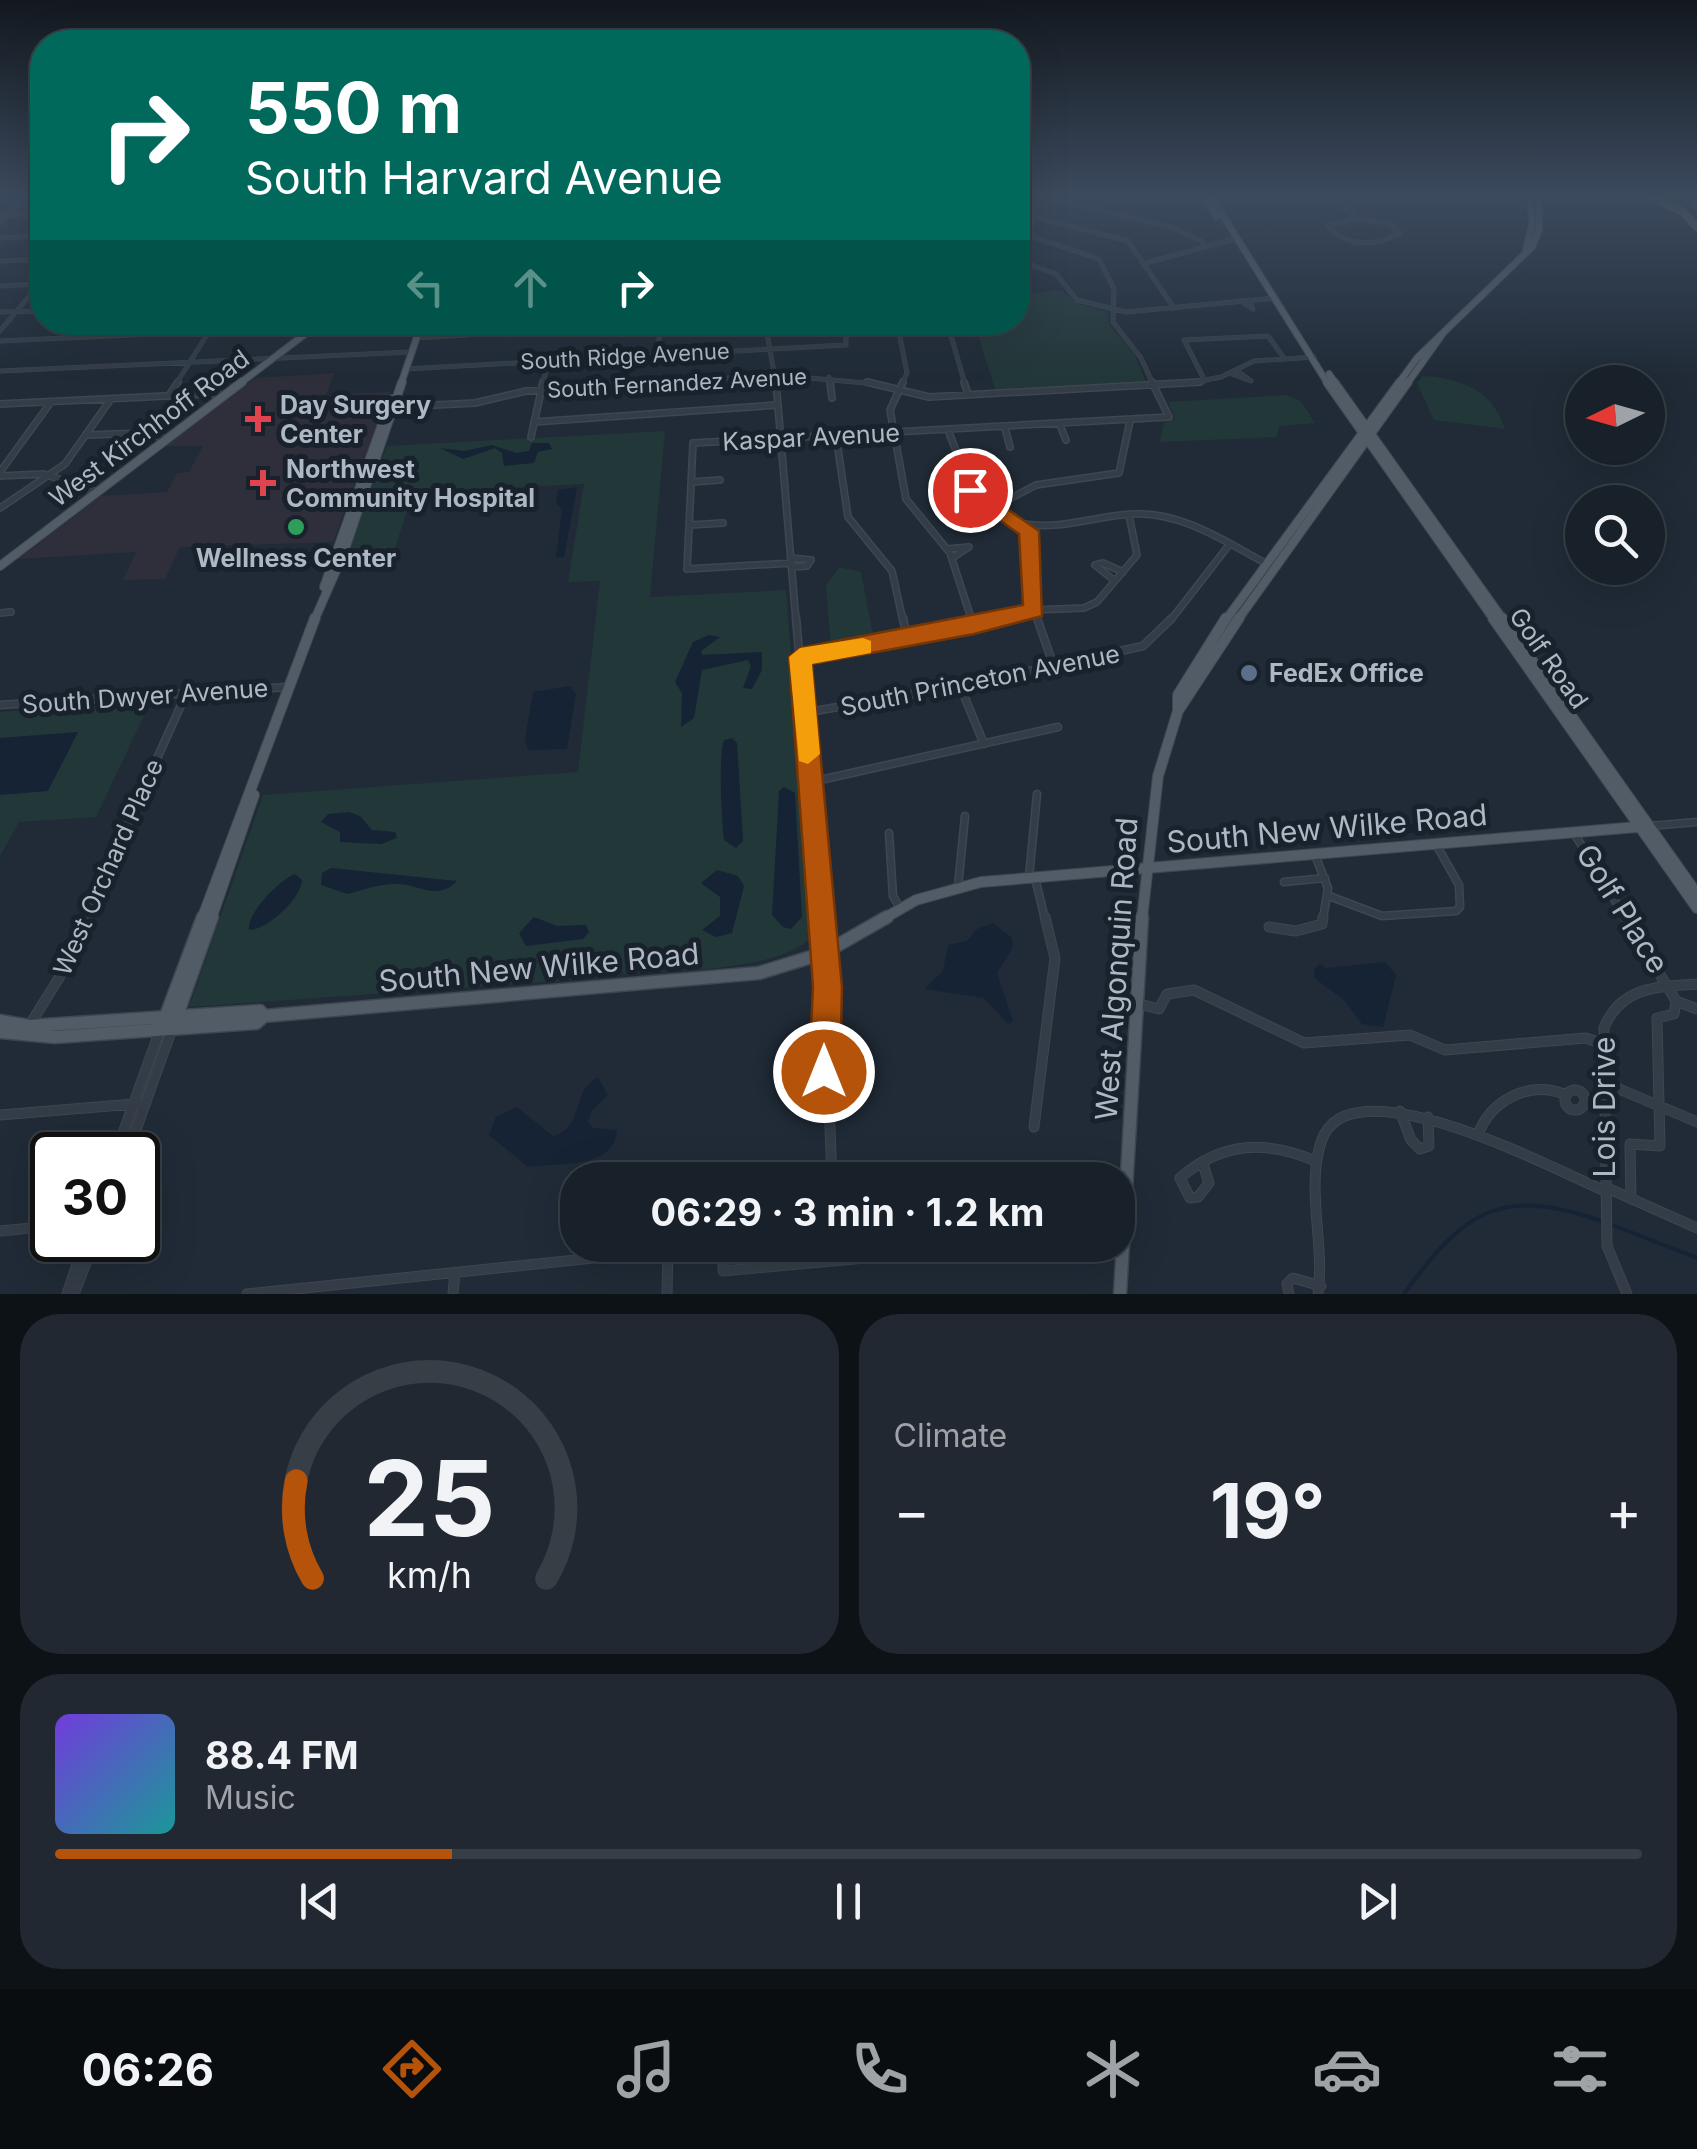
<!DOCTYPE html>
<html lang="en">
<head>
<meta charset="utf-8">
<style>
  :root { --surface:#182029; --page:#212831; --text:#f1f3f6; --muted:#9fa3a8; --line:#363e46; --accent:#b45309 }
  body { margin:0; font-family:Inter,sans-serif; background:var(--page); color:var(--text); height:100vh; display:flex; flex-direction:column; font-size:38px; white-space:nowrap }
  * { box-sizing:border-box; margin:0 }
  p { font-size:32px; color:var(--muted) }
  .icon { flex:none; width:55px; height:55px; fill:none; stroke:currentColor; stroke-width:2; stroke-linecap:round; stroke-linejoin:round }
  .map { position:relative; height:1294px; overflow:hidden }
  .sheet { display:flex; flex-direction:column; gap:20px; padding:20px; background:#0d1217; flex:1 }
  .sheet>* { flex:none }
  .guide { position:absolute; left:30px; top:30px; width:1000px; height:305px; border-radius:40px; box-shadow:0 10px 40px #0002,0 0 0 2px var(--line); background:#00695c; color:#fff; overflow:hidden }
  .needle { width:65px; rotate:265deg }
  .controls { position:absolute; left:1565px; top:365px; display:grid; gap:20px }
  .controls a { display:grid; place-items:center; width:100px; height:100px; border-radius:50%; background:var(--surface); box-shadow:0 10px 40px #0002,0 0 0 2px var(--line); font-size:50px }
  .speed { position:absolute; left:30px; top:1132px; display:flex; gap:20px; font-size:50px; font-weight:700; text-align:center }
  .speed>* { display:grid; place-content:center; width:130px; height:130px; border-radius:50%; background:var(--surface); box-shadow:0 10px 40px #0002,0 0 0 2px var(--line); line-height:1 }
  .speed .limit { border:5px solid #111; border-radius:15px; background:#fff; color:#111 }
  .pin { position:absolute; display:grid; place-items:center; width:85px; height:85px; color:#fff; margin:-42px; border:5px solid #fff; border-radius:50%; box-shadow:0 2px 10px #0007 }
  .me { position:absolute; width:110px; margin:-55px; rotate:0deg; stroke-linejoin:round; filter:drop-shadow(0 0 8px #0008) }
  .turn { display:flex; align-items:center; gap:35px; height:210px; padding:0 50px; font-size:45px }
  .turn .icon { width:130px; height:130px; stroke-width:2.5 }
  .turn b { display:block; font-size:70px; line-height:85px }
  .lanes { display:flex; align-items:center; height:95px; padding:0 50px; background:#0003; justify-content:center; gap:50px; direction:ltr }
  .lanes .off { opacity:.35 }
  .big { font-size:75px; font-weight:700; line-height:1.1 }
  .sheet .widget { flex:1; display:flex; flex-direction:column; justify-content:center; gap:15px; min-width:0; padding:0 35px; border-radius:40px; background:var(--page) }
  .sheet .dial { align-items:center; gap:0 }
  .dial svg { height:260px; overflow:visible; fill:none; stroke:var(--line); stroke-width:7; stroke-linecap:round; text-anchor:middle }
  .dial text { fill:var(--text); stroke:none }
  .song { display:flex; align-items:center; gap:30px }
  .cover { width:120px; height:120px; border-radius:15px; background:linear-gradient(135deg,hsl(260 70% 55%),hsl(180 70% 35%)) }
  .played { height:10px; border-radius:5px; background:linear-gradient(90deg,var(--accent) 25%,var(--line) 25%) }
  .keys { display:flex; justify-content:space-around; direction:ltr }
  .heat { display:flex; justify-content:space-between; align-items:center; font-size:55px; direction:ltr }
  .sheet .tiles { flex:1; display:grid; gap:20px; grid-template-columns:1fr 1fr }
  .widget:last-child { grid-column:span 2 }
  .trip { position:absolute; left:560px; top:1162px; width:575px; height:100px; border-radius:40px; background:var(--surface); box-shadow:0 10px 40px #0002,0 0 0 2px var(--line); font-weight:700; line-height:100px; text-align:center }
  .dock { display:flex; height:160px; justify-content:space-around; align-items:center; background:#0a0d10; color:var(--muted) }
  .dock .icon { width:70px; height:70px }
  .dock .active { color:var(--accent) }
  .dock b { font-size:45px; color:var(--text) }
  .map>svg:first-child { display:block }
  .medical { fill:#2f2f3c }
  .green { fill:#223738 }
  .water { fill:#152334 }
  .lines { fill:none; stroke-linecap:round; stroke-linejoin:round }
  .stream { stroke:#152334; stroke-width:4 }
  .minor-far3-casing { stroke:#3d4651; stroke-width:5 }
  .minor-far2-casing { stroke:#3d4651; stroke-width:8 }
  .minor-far1-casing { stroke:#3d4651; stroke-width:9 }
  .minor-casing { stroke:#3d4651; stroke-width:11 }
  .major-far3-casing { stroke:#3d4651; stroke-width:8 }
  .major-far2-casing { stroke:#3d4651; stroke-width:10 }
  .major-far1-casing { stroke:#3d4651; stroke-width:12 }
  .major-casing { stroke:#3d4651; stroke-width:15 }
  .highway-casing { stroke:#3e4852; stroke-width:9 }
  .minor-far3 { stroke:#343d47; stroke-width:4 }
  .minor-far2 { stroke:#343d47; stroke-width:5 }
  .minor-far1 { stroke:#343d47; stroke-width:6 }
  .minor { stroke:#343d47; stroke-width:9 }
  .major-far3 { stroke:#525c67; stroke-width:6 }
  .major-far2 { stroke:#525c67; stroke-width:8 }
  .major-far1 { stroke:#525c67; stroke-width:10 }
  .major { stroke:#525c67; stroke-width:12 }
  .highway { stroke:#6d6051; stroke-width:8 }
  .route { fill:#b45309; stroke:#753606; stroke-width:2.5 }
  .slow { fill:#f59e0b }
  .health-dot { fill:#e0444e; stroke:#19222c; stroke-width:4 }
  .leisure-dot { fill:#2e9e5b; stroke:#19222c; stroke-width:4 }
  .service-dot { fill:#5c6f8a; stroke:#19222c; stroke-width:4 }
  .labels { text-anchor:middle; stroke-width:10; stroke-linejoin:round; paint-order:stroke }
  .far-street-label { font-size:22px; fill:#aeb8c4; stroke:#19222c }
  .poi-label { font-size:25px; font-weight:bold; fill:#aeb8c4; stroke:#19222c; text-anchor:start }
  .street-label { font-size:25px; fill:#aeb8c4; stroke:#19222c }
  .near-street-label { font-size:30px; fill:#aeb8c4; stroke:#19222c }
</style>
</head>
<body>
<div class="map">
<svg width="1697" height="1294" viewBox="0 0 1697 1294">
  <rect width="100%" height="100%" fill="#202b37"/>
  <!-- medical -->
  <path class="medical" d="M334 373 326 395 389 392 333 542 180 547 165 579 123 580 136 552 18 559 101 496 167 492 177 473 189 472 203 446H165L255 378Z"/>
  <!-- green -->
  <path class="green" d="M1060 290 1079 304 1108 312 1109 325 1134 354 1146 382 995 389 974 323 1018 322V296Z
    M1422 376C1461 378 1493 390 1505 429L1434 420 1417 383Z
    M1286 395 1301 401 1315 423 1280 426 1276 437 1160 442 1164 423 1175 419 1168 402Z
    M665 431 650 597 786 590 813 935C784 972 670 970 624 974L620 968H606L600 978 189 1007 263 795 578 772 600 581 568 582 584 484 413 492 389 567 342 570 387 446Z
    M839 567 861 572 874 640 831 648 826 586Z
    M150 703 96 817 19 822 0 856V712Z"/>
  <!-- water -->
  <path class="water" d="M532 443H549L552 449 538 452 534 463 504 466 502 453 495 448 463 459 440 448 464 451 492 445 516 453 529 451Z
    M577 487 564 557 556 558 562 510 556 502 558 490Z
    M709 635 720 637 701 651 702 655 762 652V670L752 689 743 688 751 666 748 660 702 670 694 718 681 727 682 693 675 682 693 642Z
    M570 686 576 694 567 749 528 750 525 739 533 692Z
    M78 732 48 791 0 795V738Z
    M732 738 737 743 743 841 736 848 724 840C722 822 718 755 724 740Z
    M784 787 795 793 802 917 791 929 783 927 772 915 779 791Z
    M1468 810 1478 814 1484 828 1365 836 1358 824H1417Z
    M349 812 360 816 372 830 395 832 397 838 381 844 340 842V832L321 822 328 814Z
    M331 868 457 881C437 902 417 883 396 884 377 884 364 890 347 894L321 885 322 873Z
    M717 870 738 876 744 886 732 933 716 937 702 930 720 916V897L701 883Z
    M295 874 302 880C301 899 267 930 249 930 247 913 279 880 295 874Z
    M534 917 557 926 586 925 589 932 583 939 526 946 519 933Z
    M993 923 1012 938 1013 947 997 973 1013 1021 1008 1024 984 998 924 989 943 971 948 945 967 941 977 929Z
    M1385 962 1396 975 1383 1027 1362 1024 1343 999 1314 978 1315 968 1320 964 1326 968Z
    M598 1077 608 1095 592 1110 588 1122 593 1128 617 1130C613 1171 558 1162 528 1167L489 1135 496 1117 517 1107 553 1136C586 1127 570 1091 598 1077Z"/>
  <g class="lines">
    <!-- stream -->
    <path class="stream" d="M1612 1225 1697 1258
      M1404 1294C1464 1211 1500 1185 1604 1222"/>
    <!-- minor-far3 casing -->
    <g class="minor-far3-casing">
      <path id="minor-far3" d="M1036 195 1171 227 1203 242
        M1115 195 1117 201
        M1334 195 1356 219
        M1018 213 1128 241 1174 308
        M0 216 42 214
        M1033 216 1029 230 1033 237 1099 259 1114 289 1113 322 1141 358 1153 384
        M1356 219 1389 223 1400 233C1376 246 1347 248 1327 226Z
        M0 223 27 195
        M0 238 42 236
        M1018 260 1056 274 1077 300 1126 312 1276 298
        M0 261 42 259
        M1146 263 1238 238
        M0 286 39 284
        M1241 301 1253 309 1249 300
        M0 312 42 311
        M765 322 776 384
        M846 322V345
        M897 322 907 373 902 384
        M947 322 965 384
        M0 331 42 281
        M101 336 111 322
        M416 338 682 322
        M0 341 413 322
        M658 354 660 324
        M405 369 846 345
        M0 371 411 352
        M1229 373 1251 381 1236 370
        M829 377 830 384
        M1205 381 1184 340 1268 336 1284 358
        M176 384 215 322
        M543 384 548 361
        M632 384 775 375 877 384
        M1186 384 1221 377 1254 361 1314 357"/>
    </g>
    <!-- minor-far2 casing -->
    <g class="minor-far2-casing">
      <path id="minor-far2" d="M776 382 796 621
        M830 382 832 398
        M867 382 929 397 1200 382
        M903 382 890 410 906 499 950 553 972 621
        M964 382 968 394
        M170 394 178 382
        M0 404 228 393
        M395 407 475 403 526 391 671 382
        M534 422 777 405
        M1060 425 1066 440
        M1005 428 1010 447
        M948 430 968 482 1029 531 1038 621
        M87 435 144 433 166 439
        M836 436 848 517 892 571 903 621
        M531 437 543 382
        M0 472 51 402
        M0 476 44 474 97 492
        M692 482 720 480
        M994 507 1036 485 1119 473 1130 421
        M0 508 65 464 111 399
        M1024 524C1062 530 1095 516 1132 514 1182 511 1227 543 1269 565
        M690 525 723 523
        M947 549 969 547 952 558
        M791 558 811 560 807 566 792 567
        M792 563 687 569 693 443 1169 417 1152 382
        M1115 581 1095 565 1103 563 1123 572
        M0 613 11 612
        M994 621 1034 610 1084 608 1097 602 1137 555 1129 515
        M1170 621 1229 545"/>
    </g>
    <!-- minor-far1 casing -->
    <g class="minor-far1-casing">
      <path id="minor-far1" d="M796 618 822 919
        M903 618 907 638
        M971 618 974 626
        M1037 618 1054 667
        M800 657 1003 618
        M960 686 984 744
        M0 705 288 687
        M803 713 960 686 1143 646 1172 618
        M811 782 1058 727
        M1650 826 1697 822
        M889 833 893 896 900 908
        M1574 833 1626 919
        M1315 855 1328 888 1323 919
        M1029 877 1037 794
        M1035 878 1045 919
        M1284 882 1325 878
        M958 887 965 816
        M1329 896 1382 916 1456 911 1460 907 1459 885 1437 846
        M85 919 186 694"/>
    </g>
    <!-- minor casing -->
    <g class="minor-casing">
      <path id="minor" d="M822 917 832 1180
        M1625 917 1676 1001 1674 1014 1657 1018 1660 1146 1630 1144 1631 1199
        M1269 927 1296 931 1322 924 1323 917
        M1676 1001 1697 1009
        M1139 1004 1159 1009 1167 994 1194 990 1304 1043 1410 1035 1445 1050 1586 1038 1603 1044
        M29 1026 59 978 86 917
        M1605 1083 1697 1122
        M1565 1100a10 10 0 1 1 20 0a10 10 0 1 1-20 0Z
        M1400 1111 1411 1140 1420 1149 1429 1146 1428 1117
        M0 1115 146 1103
        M1034 1127 1055 958 1045 917
        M1478 1135C1490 1101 1528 1080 1564 1094
        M115 1155 160 1030
        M127 1155 172 1029
        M1203 1164 1209 1183 1198 1197 1190 1198 1180 1178C1221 1142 1265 1140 1313 1160
        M1605 1187 1697 1228
        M0 1231 52 1226
        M723 1245V1271L975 1248
        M67 1294 85 1240
        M74 1294 95 1240
        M247 1294 719 1245
        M453 1294 455 1272
        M667 1294 668 1250
        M1289 1294 1287 1284 1293 1278 1321 1286
        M1318 1294C1325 1245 1306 1189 1321 1142 1347 1058 1555 1170 1605 1191
        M1627 1294 1607 1246 1604 1028C1620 987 1658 986 1697 984"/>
    </g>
    <!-- major-far3 casing -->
    <g class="major-far3-casing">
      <path id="major-far3" d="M1203 195 1217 217
        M1210 195 1328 384
        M1526 250 1532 224 1530 195
        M1329 374 1336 384
        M239 384 321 322
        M401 384 422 322
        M1398 384 1417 358 1532 247 1539 230V195
        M1407 384 1444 332"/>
    </g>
    <!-- major-far2 casing -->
    <g class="major-far2-casing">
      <path id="major-far2" d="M1327 382 1495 621
        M1334 382 1504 621
        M0 566 242 382
        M324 587 391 399
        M314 621 343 555 402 382
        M1225 621 1400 382
        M1237 621 1408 382"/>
    </g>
    <!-- major-far1 casing -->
    <g class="major-far1-casing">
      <path id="major-far1" d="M1493 618 1697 908
        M1502 618 1697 894
        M1178 709V695L1226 618
        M202 919 315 618
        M211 919 254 795
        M883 919 916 900 981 882 1649 826
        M1142 919 1158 776 1178 711 1239 618"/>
    </g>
    <!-- major casing -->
    <g class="major-casing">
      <path id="major" d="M0 1021 29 1026 260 1011 264 1016
        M175 1021 212 917
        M161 1029 203 917
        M0 1032 55 1037 256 1023 264 1016 759 973 824 953 887 917
        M1120 1294 1142 917"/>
    </g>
    <!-- highway casing -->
    <g class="highway-casing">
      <path id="highway" d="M1645 195 1682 211 1697 227
        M1696 195 1697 205"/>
    </g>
    <!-- minor-far3 -->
    <use href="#minor-far3" class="minor-far3"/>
    <!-- minor-far2 -->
    <use href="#minor-far2" class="minor-far2"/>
    <!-- minor-far1 -->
    <use href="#minor-far1" class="minor-far1"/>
    <!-- minor -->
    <use href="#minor" class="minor"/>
    <!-- major-far3 -->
    <use href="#major-far3" class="major-far3"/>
    <!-- major-far2 -->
    <use href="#major-far2" class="major-far2"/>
    <!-- major-far1 -->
    <use href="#major-far1" class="major-far1"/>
    <!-- major -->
    <use href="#major" class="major"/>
    <!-- highway -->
    <use href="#highway" class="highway"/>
  </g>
  <!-- sky -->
  <linearGradient id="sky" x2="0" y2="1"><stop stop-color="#12181e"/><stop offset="0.52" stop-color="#3c4a5e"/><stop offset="1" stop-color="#3c4a5e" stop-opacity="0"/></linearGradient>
  <rect width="1697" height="377" fill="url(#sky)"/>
  <!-- route -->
  <path class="route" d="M970 483 1039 531 1042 616 974 634 812 664 842 987 840 1072 835 1083 824 1088 814 1083 809 1072 813 987 789 657 800 648 1023 605 1019 534 963 494 960 490Z"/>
  <!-- slow -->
  <path class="slow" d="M863 638 871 641V653L812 664 820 754 808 764 799 761 789 657 800 648Z"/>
  <!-- markers -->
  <g class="health-dot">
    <path d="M253 404h10v10h10v10h-10v10h-10v-10h-10v-10h10z"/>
    <path d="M258 468h10v10h10v10h-10v10h-10v-10h-10v-10h10z"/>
  </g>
  <circle class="leisure-dot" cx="296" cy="527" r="10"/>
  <circle class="service-dot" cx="1249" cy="673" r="10"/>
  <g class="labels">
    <!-- far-street labels -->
    <g class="far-street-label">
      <text transform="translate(625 356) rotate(-3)" y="8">South Ridge Avenue</text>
      <text transform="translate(677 383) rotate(-3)" y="8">South Fernandez Avenue</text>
    </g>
    <!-- poi labels -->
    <g class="poi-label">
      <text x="280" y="414">Day Surgery<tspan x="280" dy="29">Center</tspan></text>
      <text x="286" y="478">Northwest<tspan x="286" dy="29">Community Hospital</tspan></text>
      <text x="296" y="567" text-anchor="middle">Wellness Center</text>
      <text x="1269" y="682">FedEx Office</text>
    </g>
    <!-- street labels -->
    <g class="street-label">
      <text transform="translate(149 428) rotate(-37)" y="9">West Kirchhoff Road</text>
      <text transform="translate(811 437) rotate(-3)" y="9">Kaspar Avenue</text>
      <text transform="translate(1549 658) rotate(55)" y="9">Golf Road</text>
      <text transform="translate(980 680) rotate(-11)" y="9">South Princeton Avenue</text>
      <text transform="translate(145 696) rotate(-4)" y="9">South Dwyer Avenue</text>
      <text transform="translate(108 867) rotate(-66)" y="9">West Orchard Place</text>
    </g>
    <!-- near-street labels -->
    <g class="near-street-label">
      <text transform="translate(1327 829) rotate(-5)" y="10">South New Wilke Road</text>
      <text transform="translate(1622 909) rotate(58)" y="10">Golf Place</text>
      <text transform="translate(539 968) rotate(-5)" y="10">South New Wilke Road</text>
      <text transform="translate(1117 969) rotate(-86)" y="10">West Algonquin Road</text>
      <text transform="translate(1605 1107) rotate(-90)" y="10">Lois Drive</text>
    </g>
  </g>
</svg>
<div class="controls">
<a><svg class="needle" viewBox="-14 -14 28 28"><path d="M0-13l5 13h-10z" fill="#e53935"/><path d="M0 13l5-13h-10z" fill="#9fa3a8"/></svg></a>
<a><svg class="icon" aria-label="search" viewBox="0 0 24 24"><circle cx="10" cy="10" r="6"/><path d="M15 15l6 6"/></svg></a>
</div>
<div class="speed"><div class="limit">30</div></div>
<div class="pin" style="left:970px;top:490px;background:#d93025"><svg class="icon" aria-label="arrive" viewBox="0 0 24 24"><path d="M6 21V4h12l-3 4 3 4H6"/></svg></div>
<svg class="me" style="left:824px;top:1072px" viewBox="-20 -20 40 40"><circle r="17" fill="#b45309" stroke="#fff" stroke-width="3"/><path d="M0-11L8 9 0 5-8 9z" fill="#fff"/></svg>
<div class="trip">06:29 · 3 min · 1.2 km</div>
<div class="guide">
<div class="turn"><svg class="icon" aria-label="right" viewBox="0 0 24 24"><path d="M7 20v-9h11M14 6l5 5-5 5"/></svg><div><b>550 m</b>South Harvard Avenue</div></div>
<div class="lanes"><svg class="icon off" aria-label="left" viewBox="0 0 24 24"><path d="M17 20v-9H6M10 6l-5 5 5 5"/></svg><svg class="icon off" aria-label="ahead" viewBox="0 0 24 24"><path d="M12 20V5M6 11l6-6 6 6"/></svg><svg class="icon" aria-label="right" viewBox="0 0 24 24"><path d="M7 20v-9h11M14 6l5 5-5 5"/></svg></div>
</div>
</div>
<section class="sheet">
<div class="tiles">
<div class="widget dial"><svg viewBox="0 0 100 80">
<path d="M14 69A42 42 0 1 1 86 69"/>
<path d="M14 69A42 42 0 0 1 9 39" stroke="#b45309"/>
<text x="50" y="56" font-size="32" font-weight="700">25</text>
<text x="50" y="72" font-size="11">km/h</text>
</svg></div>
<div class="widget"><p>Climate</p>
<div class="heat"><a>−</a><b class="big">19°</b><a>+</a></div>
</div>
<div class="widget">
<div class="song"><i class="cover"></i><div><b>88.4 FM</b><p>Music</p></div></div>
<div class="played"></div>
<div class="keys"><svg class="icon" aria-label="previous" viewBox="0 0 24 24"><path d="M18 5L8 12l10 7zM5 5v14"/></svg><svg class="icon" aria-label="pause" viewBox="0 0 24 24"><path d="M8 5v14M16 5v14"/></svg><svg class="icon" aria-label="next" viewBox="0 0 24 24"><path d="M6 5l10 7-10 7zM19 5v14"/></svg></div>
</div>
</div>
</section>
<nav class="dock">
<b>06:26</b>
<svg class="icon active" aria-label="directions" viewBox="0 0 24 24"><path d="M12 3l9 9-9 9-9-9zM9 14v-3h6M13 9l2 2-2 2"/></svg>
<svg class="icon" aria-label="music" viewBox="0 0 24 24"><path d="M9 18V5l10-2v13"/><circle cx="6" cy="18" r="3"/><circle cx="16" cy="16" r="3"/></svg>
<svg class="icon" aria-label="phone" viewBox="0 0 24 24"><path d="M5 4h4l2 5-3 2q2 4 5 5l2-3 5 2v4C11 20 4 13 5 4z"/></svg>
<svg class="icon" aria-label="climate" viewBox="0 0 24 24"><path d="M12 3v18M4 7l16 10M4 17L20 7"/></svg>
<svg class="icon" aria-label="car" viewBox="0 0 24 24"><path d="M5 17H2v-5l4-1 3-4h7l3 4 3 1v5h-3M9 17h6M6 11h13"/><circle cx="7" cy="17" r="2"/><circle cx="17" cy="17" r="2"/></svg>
<svg class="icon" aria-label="filters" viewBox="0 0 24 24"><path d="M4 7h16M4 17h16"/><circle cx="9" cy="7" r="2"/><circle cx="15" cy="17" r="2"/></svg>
</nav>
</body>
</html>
